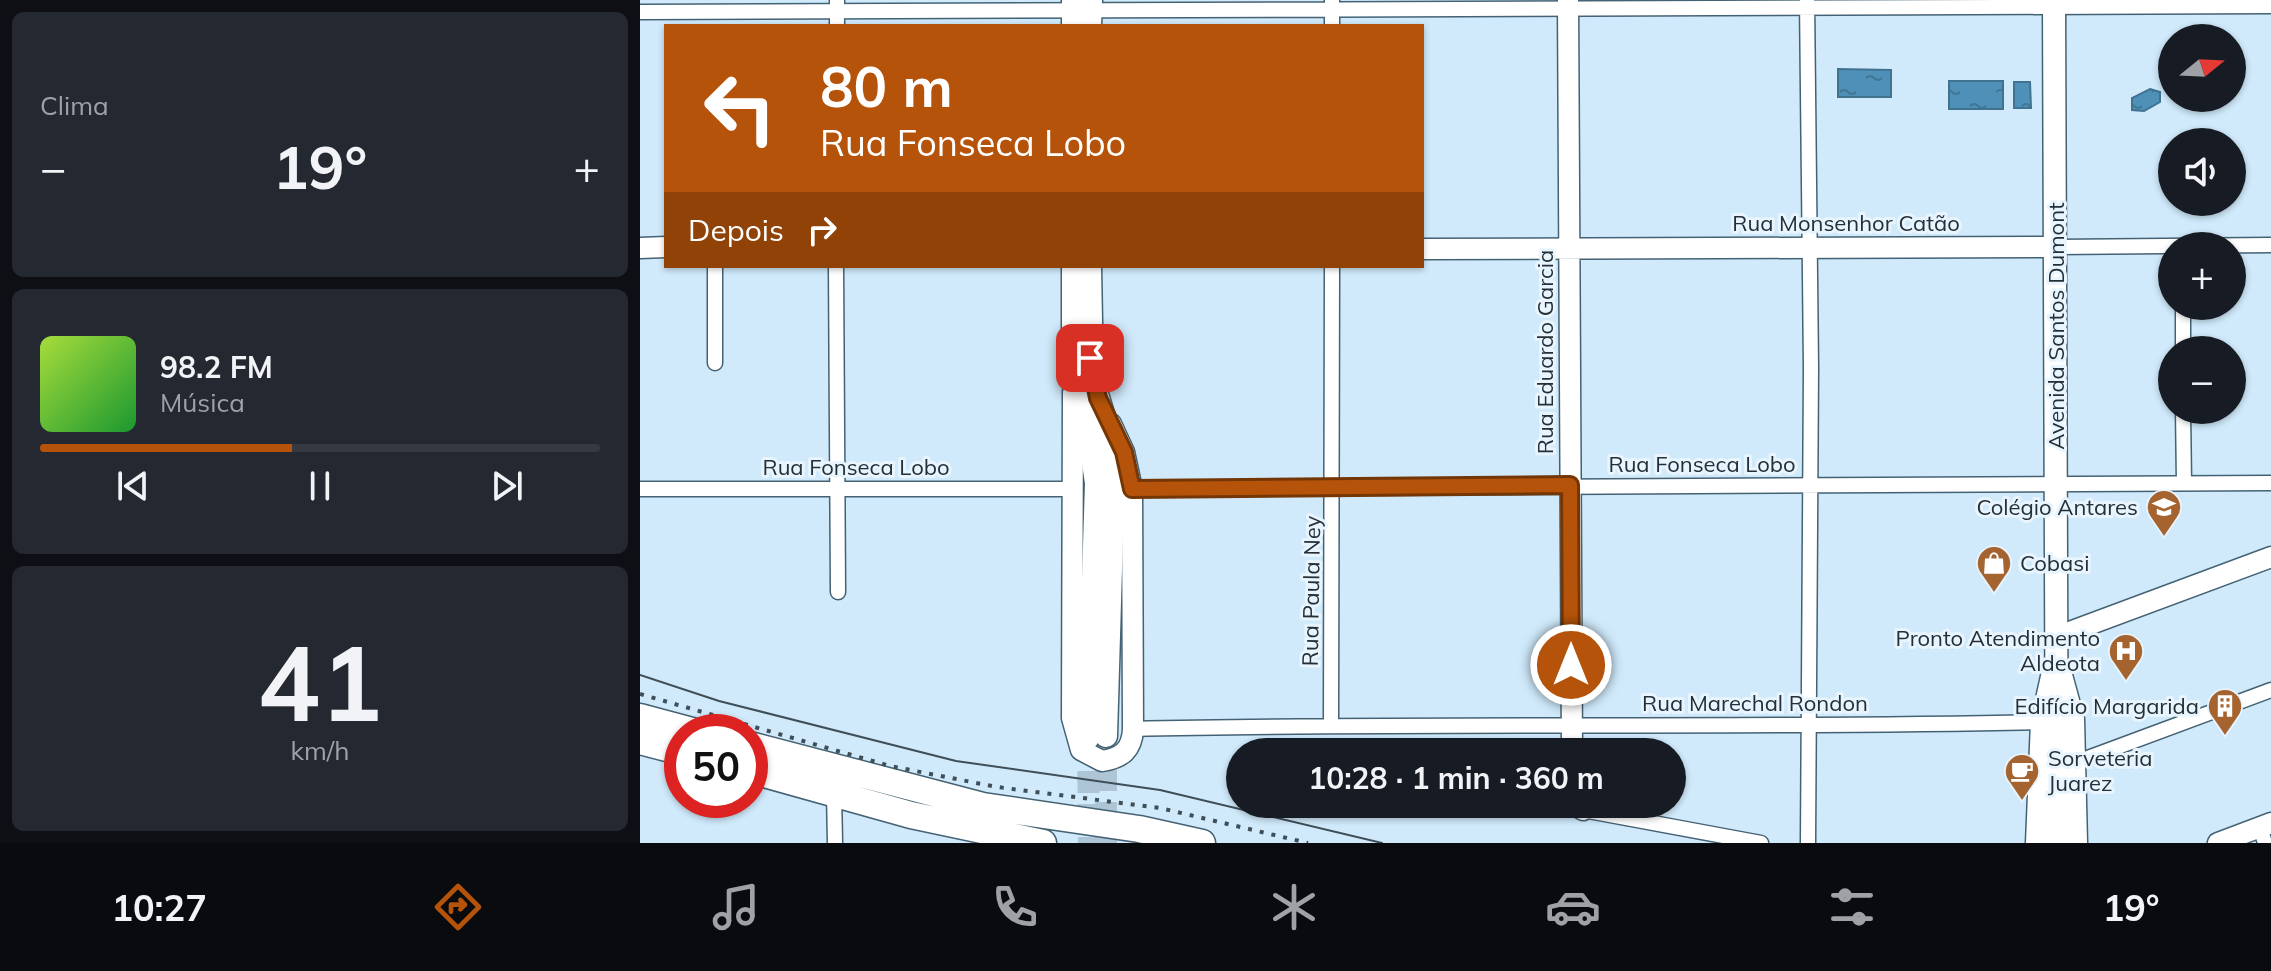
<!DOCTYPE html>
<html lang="pt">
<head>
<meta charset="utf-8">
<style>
  :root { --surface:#171b24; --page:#242831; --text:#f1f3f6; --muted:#9ea1a6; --line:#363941; --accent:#b45309 }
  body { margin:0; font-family:Mulish,sans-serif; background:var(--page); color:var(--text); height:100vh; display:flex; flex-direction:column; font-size:30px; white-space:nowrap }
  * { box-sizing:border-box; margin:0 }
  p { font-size:26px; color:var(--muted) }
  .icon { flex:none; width:44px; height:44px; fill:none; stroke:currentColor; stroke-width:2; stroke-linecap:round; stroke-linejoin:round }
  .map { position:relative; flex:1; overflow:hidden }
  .sheet { display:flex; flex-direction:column; gap:12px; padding:12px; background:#0d0f14; width:640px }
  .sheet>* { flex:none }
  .hud { position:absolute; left:24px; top:24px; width:760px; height:244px; border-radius:0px; box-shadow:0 2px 6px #0004; background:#b45309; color:#fff; overflow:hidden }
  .needle { width:52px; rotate:72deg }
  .buttons { position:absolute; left:1518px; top:24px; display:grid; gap:16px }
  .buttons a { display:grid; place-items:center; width:88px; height:88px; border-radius:50%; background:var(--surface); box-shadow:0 2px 6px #0004; font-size:40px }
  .speed { position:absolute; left:24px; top:714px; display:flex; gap:16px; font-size:40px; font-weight:700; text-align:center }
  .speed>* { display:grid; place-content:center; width:104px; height:104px; border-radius:50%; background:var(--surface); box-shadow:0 2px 6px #0004; line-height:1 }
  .speed .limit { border:12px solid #d22; background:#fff; color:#111 }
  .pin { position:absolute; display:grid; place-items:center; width:68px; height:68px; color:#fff; margin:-34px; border-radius:16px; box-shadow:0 4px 12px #0006 }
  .me { position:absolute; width:88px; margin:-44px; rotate:0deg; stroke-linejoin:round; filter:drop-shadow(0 0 6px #0008) }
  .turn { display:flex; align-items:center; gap:28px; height:168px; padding:0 24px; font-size:36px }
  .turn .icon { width:104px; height:104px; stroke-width:2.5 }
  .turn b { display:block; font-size:56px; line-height:68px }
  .then { display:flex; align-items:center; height:76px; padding:0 24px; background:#0003; gap:16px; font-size:30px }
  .big { font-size:60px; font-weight:700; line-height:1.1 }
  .sheet .card { flex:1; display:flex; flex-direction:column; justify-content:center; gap:12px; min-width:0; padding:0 28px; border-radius:12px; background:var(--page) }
  .sheet .dial { align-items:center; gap:0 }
  .dial b { font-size:104px; line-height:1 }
  .song { display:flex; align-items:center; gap:24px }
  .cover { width:96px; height:96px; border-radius:12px; background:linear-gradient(135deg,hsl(80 70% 55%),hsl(130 70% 35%)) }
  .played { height:8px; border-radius:4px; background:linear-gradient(90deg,var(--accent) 45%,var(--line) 45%) }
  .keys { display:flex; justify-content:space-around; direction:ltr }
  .heat { display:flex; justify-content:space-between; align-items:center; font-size:44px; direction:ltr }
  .trip { position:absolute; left:586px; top:738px; width:460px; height:80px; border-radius:40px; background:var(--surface); box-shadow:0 2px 6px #0004; font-weight:700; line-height:80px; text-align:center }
  .tabs { display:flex; height:128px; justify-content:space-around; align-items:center; background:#090b0e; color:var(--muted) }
  .tabs .icon { width:56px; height:56px }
  .tabs .on { color:var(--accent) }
  .tabs b { font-size:36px; color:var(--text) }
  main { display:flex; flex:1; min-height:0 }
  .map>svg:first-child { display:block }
  .water { fill:url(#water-ripples); stroke:#417391; stroke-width:2 }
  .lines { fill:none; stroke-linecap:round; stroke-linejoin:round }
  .primary-tunnel { stroke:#adc5d4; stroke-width:22; stroke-dasharray:22 11; stroke-linecap:butt }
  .street-casing { stroke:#446274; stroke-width:17 }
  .secondary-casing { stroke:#446274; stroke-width:23 }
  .primary-casing { stroke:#446274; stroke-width:25 }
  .highway-casing { stroke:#446274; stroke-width:29 }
  .street { stroke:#fff; stroke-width:14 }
  .secondary { stroke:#fff; stroke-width:20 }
  .primary { stroke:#fff; stroke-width:22 }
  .highway { stroke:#fff; stroke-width:26 }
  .tram { stroke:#3f4e57; stroke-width:2 }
  .rail { stroke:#3f4e57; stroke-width:4; stroke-dasharray:4 8; stroke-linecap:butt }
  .route-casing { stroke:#753606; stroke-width:20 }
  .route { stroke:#b45309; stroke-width:14 }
  .labels { text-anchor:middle; stroke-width:6; stroke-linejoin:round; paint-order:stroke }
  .street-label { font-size:22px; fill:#233038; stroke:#e8f5fe }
  .poi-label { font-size:22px; fill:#233038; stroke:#e8f5fe; text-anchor:end }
</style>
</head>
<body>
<main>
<section class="sheet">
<div class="card"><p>Clima</p>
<div class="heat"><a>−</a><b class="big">19°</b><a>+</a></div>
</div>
<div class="card">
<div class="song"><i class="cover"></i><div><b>98.2 FM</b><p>Música</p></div></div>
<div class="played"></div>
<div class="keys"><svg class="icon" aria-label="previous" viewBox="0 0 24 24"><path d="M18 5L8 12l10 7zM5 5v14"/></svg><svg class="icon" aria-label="pause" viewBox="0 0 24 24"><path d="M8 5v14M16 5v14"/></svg><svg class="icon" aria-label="next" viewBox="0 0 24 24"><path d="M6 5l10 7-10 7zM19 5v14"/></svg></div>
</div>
<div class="card dial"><b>41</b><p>km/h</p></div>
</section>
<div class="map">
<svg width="1631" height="843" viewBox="0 0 1631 843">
  <defs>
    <pattern id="water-ripples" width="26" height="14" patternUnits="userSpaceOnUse" patternTransform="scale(2)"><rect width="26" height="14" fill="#4e90b7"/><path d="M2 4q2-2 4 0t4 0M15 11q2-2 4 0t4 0" fill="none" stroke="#407696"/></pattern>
  </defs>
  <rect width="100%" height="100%" fill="#d0eafb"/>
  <!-- water -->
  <path class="water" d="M1198 69 1251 70V97H1198Z
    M1309 81H1363V109H1309Z
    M1374 82H1390L1391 108H1374Z
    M1510 89 1520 92V102L1504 111 1492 110V98Z"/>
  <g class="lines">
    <!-- primary-tunnel -->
    <path class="primary-tunnel" d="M466 736V843
      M448 738 449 843"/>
    <!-- street casing -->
    <g class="street-casing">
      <path id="street" d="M692 0V26
        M1167 0 1171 368 1168 843
        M0 12 1631 6
        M197 26V0
        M1417 247 1631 245
        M75 266V363
        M196 266 198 592
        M1543 306V350
        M1543 410 1544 483
        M0 489H432
        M492 489 1631 483
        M691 725 692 266
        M493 729C796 722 1098 729 1401 722
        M1437 762 1631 690
        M194 792 195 843
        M943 810 1121 843
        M1620 827 1625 843"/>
    </g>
    <!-- secondary casing -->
    <g class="secondary-casing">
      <path id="secondary" d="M928 0 932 752
        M0 248 26 247
        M782 249 1417 247
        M433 392 432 718 441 750 462 761C482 758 492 750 493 729L492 489 484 452 471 424
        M1416 637 1631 557
        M1420 668 1434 719 1437 843
        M933 804 943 810
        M1396 843 1401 722 1412 672
        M1578 843 1631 823"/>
    </g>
    <!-- primary casing -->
    <g class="primary-casing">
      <path id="primary" d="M1414 0 1417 843
        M433 26V0
        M450 26 451 0
        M433 266V380L449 436 456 483 448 738
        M450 266 452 378 468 430 474 468 466 736"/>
    </g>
    <!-- highway casing -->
    <g class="highway-casing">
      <path id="highway" d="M0 717 56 732
        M0 741 42 752
        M110 745 343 806 499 829 562 843
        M110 770 271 815 403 843"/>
    </g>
    <!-- street -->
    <use href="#street" class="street"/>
    <!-- secondary -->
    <use href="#secondary" class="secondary"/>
    <!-- primary -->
    <use href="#primary" class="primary"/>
    <!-- highway -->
    <use href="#highway" class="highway"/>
    <!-- tram -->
    <path class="tram" d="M0 675 79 701 316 761 520 790 742 843"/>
    <!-- rail -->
    <path class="rail" d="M0 694 250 766 357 787 520 808 668 843"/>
  </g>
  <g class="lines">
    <!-- route casing -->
    <g class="route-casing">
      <path id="route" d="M450 358 458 398 484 452 492 489 930 485 931 665"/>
    </g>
    <!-- route -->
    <use href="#route" class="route"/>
  </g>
  <!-- icons -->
  <defs>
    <g id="school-pin" transform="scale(1.8)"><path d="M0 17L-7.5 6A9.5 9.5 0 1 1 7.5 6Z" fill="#a5632f" stroke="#e8f5fe"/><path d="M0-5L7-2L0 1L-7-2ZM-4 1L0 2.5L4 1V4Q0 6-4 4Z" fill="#fff"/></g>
    <g id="shop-pin" transform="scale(1.8)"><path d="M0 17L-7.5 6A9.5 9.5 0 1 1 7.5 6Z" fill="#a5632f" stroke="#e8f5fe"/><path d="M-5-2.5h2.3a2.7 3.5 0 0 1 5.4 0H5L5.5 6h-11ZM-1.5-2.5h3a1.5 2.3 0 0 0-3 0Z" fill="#fff"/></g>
    <g id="hospital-pin" transform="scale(1.8)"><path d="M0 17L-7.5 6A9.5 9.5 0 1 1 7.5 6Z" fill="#a5632f" stroke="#e8f5fe"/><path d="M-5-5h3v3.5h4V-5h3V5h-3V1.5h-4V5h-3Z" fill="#fff"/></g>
    <g id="building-pin" transform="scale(1.8)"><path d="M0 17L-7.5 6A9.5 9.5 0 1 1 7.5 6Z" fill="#a5632f" stroke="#e8f5fe"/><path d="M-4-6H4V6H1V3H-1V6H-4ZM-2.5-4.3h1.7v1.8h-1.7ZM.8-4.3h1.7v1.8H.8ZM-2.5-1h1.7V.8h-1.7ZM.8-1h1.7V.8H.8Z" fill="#fff"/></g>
    <g id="cafe-pin" transform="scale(1.8)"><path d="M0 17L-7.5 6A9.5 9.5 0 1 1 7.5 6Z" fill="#a5632f" stroke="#e8f5fe"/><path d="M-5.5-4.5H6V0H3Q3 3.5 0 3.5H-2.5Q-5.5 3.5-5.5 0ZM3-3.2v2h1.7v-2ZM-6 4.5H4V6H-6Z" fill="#fff"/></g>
  </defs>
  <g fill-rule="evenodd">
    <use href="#school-pin" x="1524" y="507"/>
    <use href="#shop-pin" x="1354" y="563"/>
    <use href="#hospital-pin" x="1486" y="651"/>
    <use href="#building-pin" x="1585" y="706"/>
    <use href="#cafe-pin" x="1382" y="771"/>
  </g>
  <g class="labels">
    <!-- street labels -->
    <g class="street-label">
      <text x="1206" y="231">Rua Monsenhor Catão</text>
      <text transform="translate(1416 326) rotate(-90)" y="8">Avenida Santos Dumont</text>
      <text transform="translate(905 352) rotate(-90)" y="8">Rua Eduardo Garcia</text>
      <text x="1062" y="472">Rua Fonseca Lobo</text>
      <text x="216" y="475">Rua Fonseca Lobo</text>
      <text transform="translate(671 591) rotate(-89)" y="8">Rua Paula Ney</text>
      <text x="1115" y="711">Rua Marechal Rondon</text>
    </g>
    <!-- poi labels -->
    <g class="poi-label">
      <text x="1498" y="515">Colégio Antares</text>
      <text x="1380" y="571" text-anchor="start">Cobasi</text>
      <text x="1460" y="646">Pronto Atendimento<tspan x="1460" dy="25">Aldeota</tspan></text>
      <text x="1559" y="714">Edifício Margarida</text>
      <text x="1408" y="766" text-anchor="start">Sorveteria<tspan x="1408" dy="25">Juarez</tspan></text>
    </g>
  </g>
</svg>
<div class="buttons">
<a><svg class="needle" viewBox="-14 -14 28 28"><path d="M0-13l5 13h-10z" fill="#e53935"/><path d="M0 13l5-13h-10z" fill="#9ea1a6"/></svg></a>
<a><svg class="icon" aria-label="sound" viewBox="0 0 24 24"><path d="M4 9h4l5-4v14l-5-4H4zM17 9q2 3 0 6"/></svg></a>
<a>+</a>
<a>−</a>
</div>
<div class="speed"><div class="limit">50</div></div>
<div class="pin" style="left:450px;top:358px;background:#d93025"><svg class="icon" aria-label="arrive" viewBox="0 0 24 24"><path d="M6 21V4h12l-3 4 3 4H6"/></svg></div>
<svg class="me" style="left:931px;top:665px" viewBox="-20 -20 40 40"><circle r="17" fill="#b45309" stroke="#fff" stroke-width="3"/><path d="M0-11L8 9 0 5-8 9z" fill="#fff"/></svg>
<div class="trip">10:28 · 1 min · 360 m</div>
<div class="hud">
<div class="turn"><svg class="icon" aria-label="left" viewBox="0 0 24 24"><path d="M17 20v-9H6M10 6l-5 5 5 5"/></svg><div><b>80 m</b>Rua Fonseca Lobo</div></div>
<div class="then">Depois<svg class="icon" aria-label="right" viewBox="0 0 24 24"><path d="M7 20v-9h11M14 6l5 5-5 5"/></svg></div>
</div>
</div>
</main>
<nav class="tabs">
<b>10:27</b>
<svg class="icon on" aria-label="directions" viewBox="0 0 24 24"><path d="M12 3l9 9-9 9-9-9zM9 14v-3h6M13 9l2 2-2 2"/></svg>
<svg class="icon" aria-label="music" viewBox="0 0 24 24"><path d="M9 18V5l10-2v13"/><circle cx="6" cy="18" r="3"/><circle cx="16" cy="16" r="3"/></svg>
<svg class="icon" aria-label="phone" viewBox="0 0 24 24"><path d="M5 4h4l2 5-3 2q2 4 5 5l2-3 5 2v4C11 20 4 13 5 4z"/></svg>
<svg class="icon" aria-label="climate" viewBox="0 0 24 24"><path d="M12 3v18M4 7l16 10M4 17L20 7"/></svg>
<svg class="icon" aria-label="car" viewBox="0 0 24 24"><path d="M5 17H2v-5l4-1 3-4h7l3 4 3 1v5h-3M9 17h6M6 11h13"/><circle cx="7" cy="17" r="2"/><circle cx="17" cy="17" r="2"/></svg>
<svg class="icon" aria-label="filters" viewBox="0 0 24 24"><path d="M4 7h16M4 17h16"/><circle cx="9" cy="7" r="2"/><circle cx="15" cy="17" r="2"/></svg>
<b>19°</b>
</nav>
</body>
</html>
